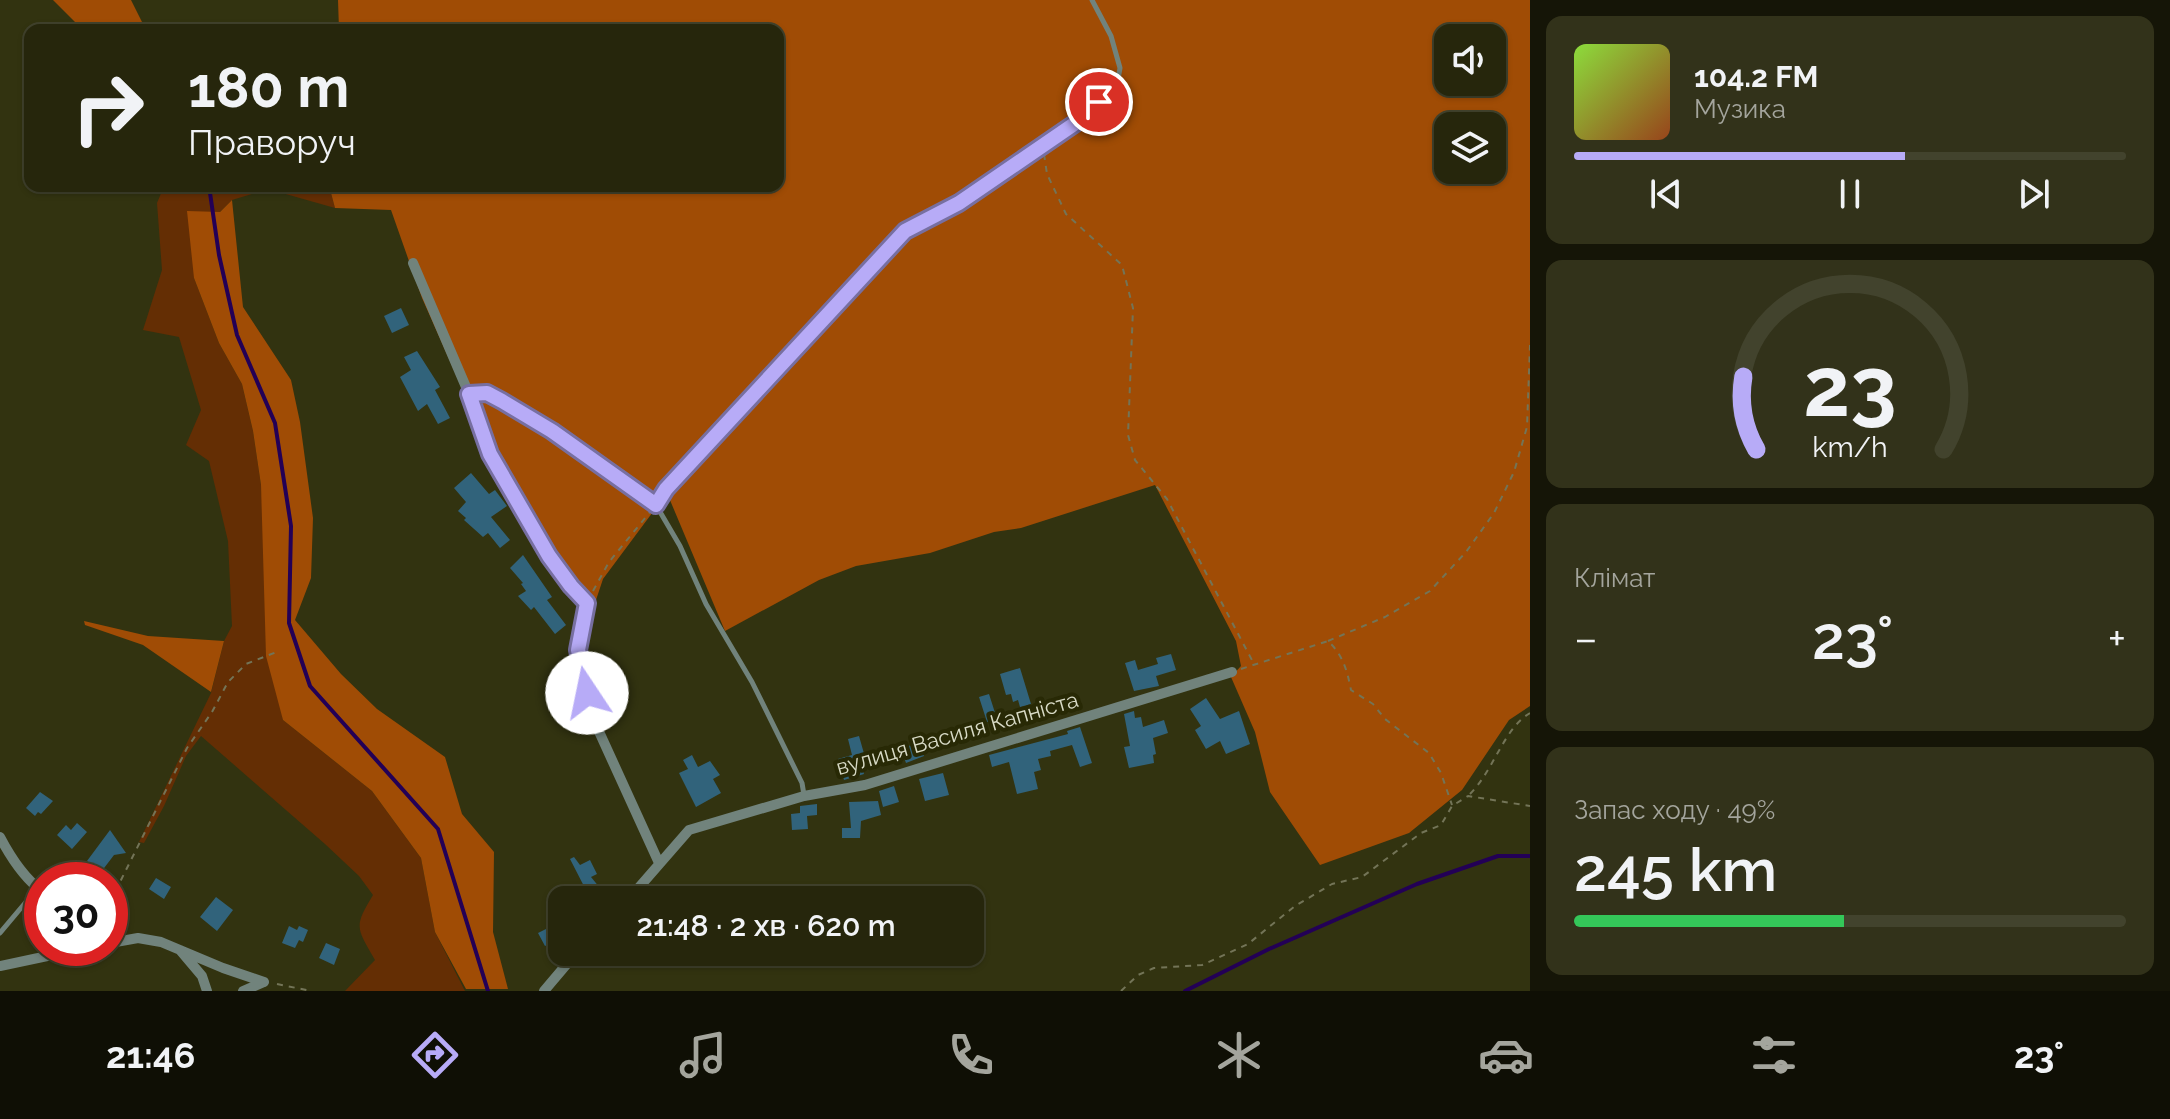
<!DOCTYPE html>
<html lang="uk">
<head>
<meta charset="utf-8">
<style>
  :root { --surface:#26260c; --page:#32321a; --text:#f1f3f6; --muted:#a4a59d; --line:#42432d; --accent:#b7abf7 }
  body { margin:0; font-family:Raleway,sans-serif; background:var(--page); color:var(--text); height:100vh; display:flex; flex-direction:column; font-size:30px; white-space:nowrap }
  * { box-sizing:border-box; margin:0 }
  p { font-size:26px; color:var(--muted) }
  .icon { flex:none; width:44px; height:44px; fill:none; stroke:currentColor; stroke-width:2; stroke-linecap:round; stroke-linejoin:round }
  .map { position:relative; flex:1; overflow:hidden }
  .drawer { display:flex; flex-direction:column; gap:16px; padding:16px; background:#151507; width:640px }
  .drawer>* { flex:none }
  .banner { position:absolute; left:24px; top:24px; width:760px; height:168px; border-radius:16px; box-shadow:0 2px 6px #0004,0 0 0 2px var(--line); background:#26260c; color:var(--text); overflow:hidden }
  .fabs { position:absolute; left:1434px; top:24px; display:grid; gap:16px }
  .fabs a { display:grid; place-items:center; width:72px; height:72px; border-radius:16px; background:var(--surface); box-shadow:0 2px 6px #0004,0 0 0 2px var(--line); font-size:40px }
  .speed { position:absolute; left:24px; top:862px; display:flex; gap:16px; font-size:40px; font-weight:700; text-align:center }
  .speed>* { display:grid; place-content:center; width:104px; height:104px; border-radius:50%; background:var(--surface); box-shadow:0 2px 6px #0004,0 0 0 2px var(--line); line-height:1 }
  .speed .limit { border:12px solid #d22; background:#fff; color:#111 }
  .pin { position:absolute; display:grid; place-items:center; width:68px; height:68px; color:#fff; margin:-34px; border:4px solid #fff; border-radius:50%; box-shadow:0 2px 8px #0007 }
  .me { position:absolute; width:88px; margin:-44px; rotate:349deg; stroke-linejoin:round; filter:drop-shadow(0 0 6px #0008) }
  .turn { display:flex; align-items:center; gap:28px; height:168px; padding:0 32px; font-size:36px }
  .turn .icon { width:104px; height:104px; stroke-width:2.5 }
  .turn b { display:block; font-size:56px; line-height:68px }
  .big { font-size:60px; font-weight:600; line-height:1.1 }
  .drawer .widget { flex:1; display:flex; flex-direction:column; justify-content:center; gap:12px; min-width:0; padding:0 28px; border-radius:16px; background:var(--page) }
  .drawer .dial { align-items:center; gap:0 }
  .dial svg { height:208px; overflow:visible; fill:none; stroke:var(--line); stroke-width:7; stroke-linecap:round; text-anchor:middle }
  .dial text { fill:var(--text); stroke:none }
  .song { display:flex; align-items:center; gap:24px }
  .cover { width:96px; height:96px; border-radius:12px; background:linear-gradient(135deg,hsl(90 70% 55%),hsl(20 70% 35%)) }
  .played { height:8px; border-radius:4px; background:linear-gradient(90deg,var(--accent) 60%,var(--line) 60%) }
  .keys { display:flex; justify-content:space-around; direction:ltr }
  .heat { display:flex; justify-content:space-between; align-items:center; font-size:44px; direction:ltr }
  .charge { height:12px; border-radius:6px; background:linear-gradient(90deg,#34c759 49%,var(--line) 0) }
  .trip { position:absolute; left:548px; top:886px; width:436px; height:80px; border-radius:16px; background:var(--surface); box-shadow:0 2px 6px #0004,0 0 0 2px var(--line); font-weight:600; line-height:80px; text-align:center }
  .dock { display:flex; height:128px; justify-content:space-around; align-items:center; background:#0f0f05; color:var(--muted) }
  .dock .icon { width:56px; height:56px }
  .dock .selected { color:var(--accent) }
  .dock b { font-size:36px; color:var(--text) }
  main { display:flex; flex:1; min-height:0 }
  .map>svg:first-child { display:block }
  .green { fill:#642e04 }
  .forest { fill:#a04c05; fill-rule:evenodd }
  .lines { fill:none; stroke-linecap:round; stroke-linejoin:round }
  .stream { stroke:#230056; stroke-width:4 }
  .building { fill:#31637b }
  .path { stroke:#737457; stroke-width:2; stroke-dasharray:6 6; stroke-linecap:butt }
  .service { stroke:#71837c; stroke-width:5 }
  .minor { stroke:#71837c; stroke-width:10 }
  .route-casing { stroke:#776fa1; stroke-width:20 }
  .route { stroke:#b7abf7; stroke-width:14 }
  .labels { text-anchor:middle; stroke-width:8; stroke-linejoin:round; paint-order:stroke }
  .street-label { font-size:22px; fill:#d8dac6; stroke:#282905 }
</style>
</head>
<body>
<main>
<div class="map">
<svg width="1530" height="991" viewBox="0 0 1530 991">
  <rect width="100%" height="100%" fill="#323310"/>
  <!-- green -->
  <path class="green" d="M164 186H342L331 193 335 208 268 189 232 200 220 212 194 278 219 343 242 384 253 431 261 485 283 720 372 791 421 858 435 932 465 991H345L375 960C357 928 353 928 373 895L359 876 325 844 201 736 186 756 164 806 144 843 139 842 211 693 224 641 232 626 228 541 209 461 186 445 201 410 179 337 143 330 162 270 157 203Z"/>
  <!-- forest -->
  <path class="forest" d="M53 0H131L146 30H83Z
    M338 0H1530V706L1509 720 1462 790 1409 833 1320 865 1270 792 1255 732 1231 677 1241 666 1236 641 1155 485 1021 528 994 532 930 553 856 566 819 580 725 631 667 493 603 579 586 630 581 604 546 556 481 443 465 395 422 298 391 210 335 208 331 193 342 186H778V30H339ZM1448 38H1492V82H1448ZM1448 126H1492V170H1448Z
    M232 200 243 307 291 380 300 422 313 518 311 578 295 620 341 674 377 709 445 757 462 814 494 852 493 932 508 989H466L435 932 421 858 372 791 283 720 266 656 261 485 253 431 242 384 219 343 194 278 187 211 220 212Z
    M84 621 148 636 224 641 211 692 143 645 85 625Z"/>
  <g class="lines">
    <!-- stream -->
    <path class="stream" d="M209 186 219 255 237 335 275 423 291 526 289 623 310 686 438 829 488 991
      M1185 991 1269 949 1417 884 1498 856H1530"/>
  </g>
  <!-- building -->
  <path class="building" d="M401 308 409 325 392 333 384 316Z
    M417 351 440 387 435 390 450 418 438 424 427 404 418 411 400 377 411 370 404 357Z
    M471 473 489 494 495 490 507 506 491 517 510 540 500 548 488 533 483 537 464 520 466 518 458 511 466 502 454 488Z
    M523 555 552 597 547 600 566 625 555 634 534 607 531 610 518 596 526 591 521 584 523 583 510 568Z
    M1171 654 1176 670 1156 676 1159 686 1134 691 1125 663 1135 660 1138 670 1158 664 1156 658Z
    M1020 668 1031 704 1020 707 1018 700 1013 702 1011 694 1006 695 1000 674Z
    M989 694 997 719 987 722 979 697Z
    M1206 698 1220 719 1239 711 1250 744 1226 754 1220 741 1206 749 1195 730 1201 726 1190 709Z
    M1134 711 1135 718 1141 717 1143 727 1164 720 1168 733 1153 738 1156 754 1153 755 1154 763 1129 768 1124 747 1130 746 1124 714Z
    M1080 727 1092 763 1080 767 1072 745 1050 751 1051 756 1038 759 1041 770 1034 772 1038 789 1017 794 1009 762 992 767 989 755 1068 734 1067 731Z
    M859 736 865 757 860 759 864 774 844 780 838 759 852 755 848 739Z
    M919 742 924 756 906 763 901 749Z
    M692 755 698 767 710 761 720 775 713 779 721 793 696 807 679 773 688 769 683 760Z
    M943 773 949 795 925 801 919 779Z
    M894 786 899 802 883 807 879 791Z
    M40 792 53 801 41 814 38 812 35 816 26 808Z
    M878 801 881 815 861 821 860 838H842V828H851L849 802Z
    M817 804V815L807 816 808 829 792 830 791 814 800 813V806Z
    M77 823 87 832 72 849 57 835 66 825 71 830Z
    M110 830 126 853 114 855 95 880H88L82 875 90 864 87 861Z
    M574 857 580 865 590 860 597 874 591 877 600 888 589 896 570 859Z
    M156 878 171 887 164 899 149 889Z
    M216 897 233 910 217 931 200 917Z
    M556 924 562 937 545 946 538 933Z
    M289 926 297 930 299 926 308 930 303 942 299 940 295 948 282 943Z
    M326 943 340 949 334 965 319 958Z"/>
  <g class="lines">
    <!-- path -->
    <path class="path" d="M1044 154 1047 174 1066 214 1122 265 1133 308 1128 435 1135 460 1167 499 1254 664
      M593 591 609 562 650 512
      M1328 641 1385 617 1430 591 1466 552 1494 513 1514 472 1527 427 1530 345
      M1241 669 1328 641C1343 655 1347 670 1351 690L1373 704 1385 719 1429 753 1441 773 1452 805
      M1470 794C1494 770 1504 728 1530 713
      M110 902 187 748 212 712 228 682 246 664 279 651
      M277 984 311 991
      M1121 991 1138 975 1154 968 1202 965 1248 944 1295 906 1332 884 1362 877 1421 833 1441 825 1452 806 1468 796 1530 806"/>
    <!-- service -->
    <path class="service" d="M470 394 487 393 502 401 552 431 656 505
      M804 795 802 783 752 682 706 604 680 546 656 505 666 489 905 231 959 203 1080 120 1117 85 1120 68 1111 36 1092 0
      M0 933 31 896 34 887"/>
    <!-- minor -->
    <path class="minor" d="M413 263 469 394 490 454 549 556 571 586 587 603 578 650 591 714 659 863
      M0 837C10 856 24 878 42 891
      M628 900 689 830 804 796 865 785 1232 672
      M110 943 138 938 161 942 223 968 264 982
      M180 950 202 976 207 991
      M0 966 85 948
      M243 991 264 982
      M544 991 577 952"/>
  </g>
  <g class="lines">
    <!-- route casing -->
    <g class="route-casing">
      <path id="route" d="M587 693 578 650 587 603 571 586 549 556 490 454 469 394 487 393 502 401 552 431 656 505 666 489 905 231 959 203 1080 120 1099 102"/>
    </g>
    <!-- route -->
    <use href="#route" class="route"/>
  </g>
  <g class="labels">
    <!-- street labels -->
    <g class="street-label">
      <text transform="translate(957 733) rotate(-16)" y="8">вулиця Василя Капніста</text>
    </g>
  </g>
</svg>
<div class="fabs">
<a><svg class="icon" aria-label="sound" viewBox="0 0 24 24"><path d="M4 9h4l5-4v14l-5-4H4zM17 9q2 3 0 6"/></svg></a>
<a><svg class="icon" aria-label="layers" viewBox="0 0 24 24"><path d="M12 4l9 5-9 5-9-5zM3 14l9 5 9-5"/></svg></a>
</div>
<div class="speed"><div class="limit">30</div></div>
<div class="pin" style="left:1099px;top:102px;background:#d93025"><svg class="icon" aria-label="arrive" viewBox="0 0 24 24"><path d="M6 21V4h12l-3 4 3 4H6"/></svg></div>
<svg class="me" style="left:587px;top:693px" viewBox="-20 -20 40 40"><circle r="19" fill="#fff"/><path d="M0-13L10 11 0 6-10 11z" fill="#b7abf7"/></svg>
<div class="trip">21:48 · 2 хв · 620 m</div>
<div class="banner">
<div class="turn"><svg class="icon" aria-label="right" viewBox="0 0 24 24"><path d="M7 20v-9h11M14 6l5 5-5 5"/></svg><div><b>180 m</b>Праворуч</div></div>
</div>
</div>
<section class="drawer">
<div class="widget">
<div class="song"><i class="cover"></i><div><b>104.2 FM</b><p>Музика</p></div></div>
<div class="played"></div>
<div class="keys"><svg class="icon" aria-label="previous" viewBox="0 0 24 24"><path d="M18 5L8 12l10 7zM5 5v14"/></svg><svg class="icon" aria-label="pause" viewBox="0 0 24 24"><path d="M8 5v14M16 5v14"/></svg><svg class="icon" aria-label="next" viewBox="0 0 24 24"><path d="M6 5l10 7-10 7zM19 5v14"/></svg></div>
</div>
<div class="widget dial"><svg viewBox="0 0 100 80">
<path d="M14 69A42 42 0 1 1 86 69"/>
<path d="M14 69A42 42 0 0 1 9 41" stroke="#b7abf7"/>
<text x="50" y="56" font-size="32" font-weight="700">23</text>
<text x="50" y="72" font-size="11">km/h</text>
</svg></div>
<div class="widget"><p>Клімат</p>
<div class="heat"><a>−</a><b class="big">23°</b><a>+</a></div>
</div>
<div class="widget"><p>Запас ходу · 49%</p><b class="big">245 km</b><div class="charge"></div></div>
</section>
</main>
<nav class="dock">
<b>21:46</b>
<svg class="icon selected" aria-label="directions" viewBox="0 0 24 24"><path d="M12 3l9 9-9 9-9-9zM9 14v-3h6M13 9l2 2-2 2"/></svg>
<svg class="icon" aria-label="music" viewBox="0 0 24 24"><path d="M9 18V5l10-2v13"/><circle cx="6" cy="18" r="3"/><circle cx="16" cy="16" r="3"/></svg>
<svg class="icon" aria-label="phone" viewBox="0 0 24 24"><path d="M5 4h4l2 5-3 2q2 4 5 5l2-3 5 2v4C11 20 4 13 5 4z"/></svg>
<svg class="icon" aria-label="climate" viewBox="0 0 24 24"><path d="M12 3v18M4 7l16 10M4 17L20 7"/></svg>
<svg class="icon" aria-label="car" viewBox="0 0 24 24"><path d="M5 17H2v-5l4-1 3-4h7l3 4 3 1v5h-3M9 17h6M6 11h13"/><circle cx="7" cy="17" r="2"/><circle cx="17" cy="17" r="2"/></svg>
<svg class="icon" aria-label="filters" viewBox="0 0 24 24"><path d="M4 7h16M4 17h16"/><circle cx="9" cy="7" r="2"/><circle cx="15" cy="17" r="2"/></svg>
<b>23°</b>
</nav>
</body>
</html>
